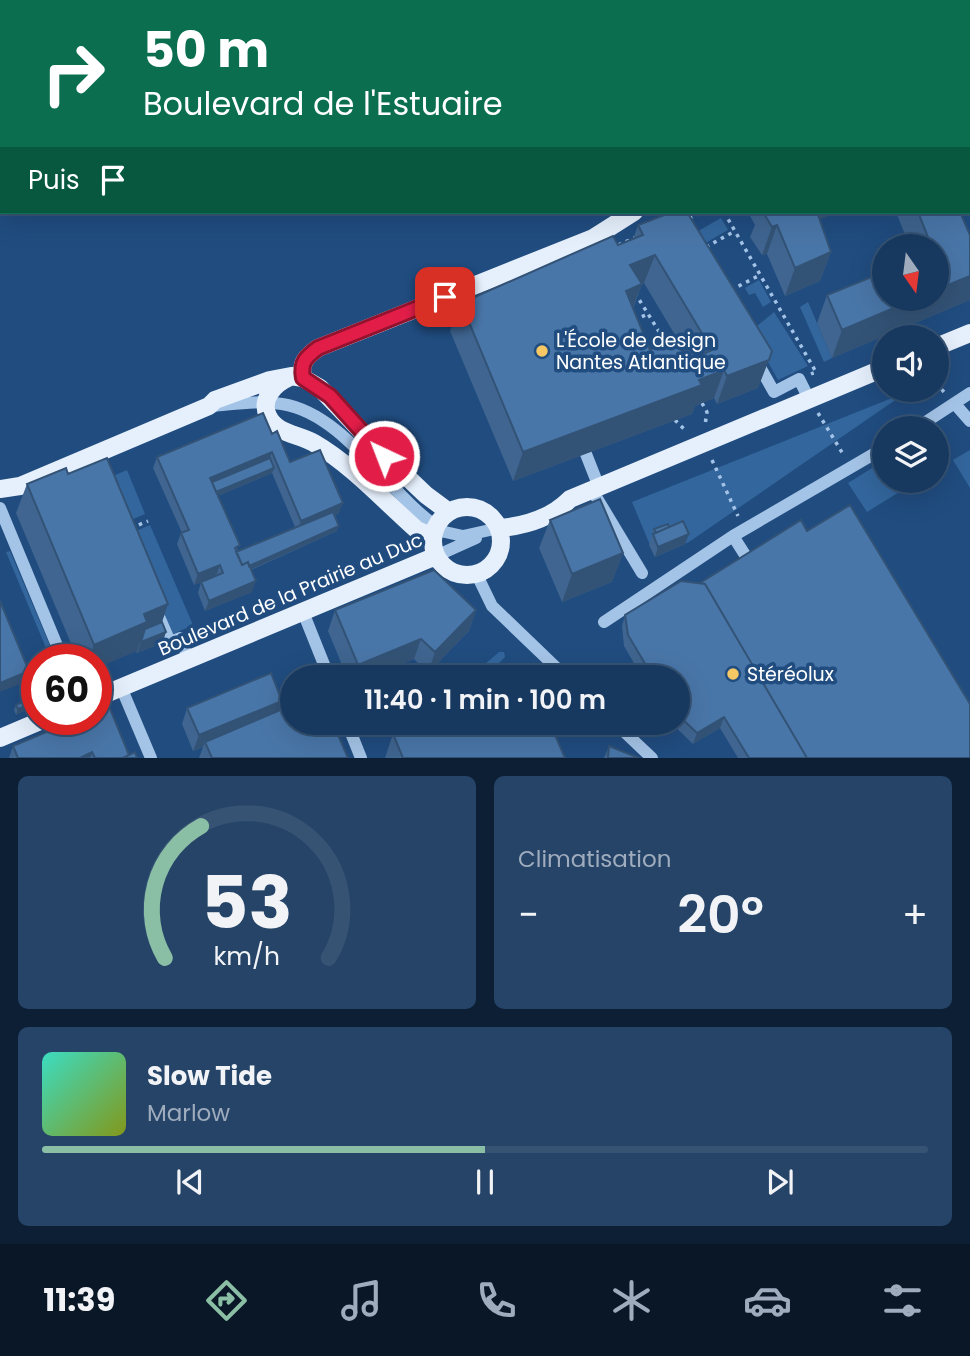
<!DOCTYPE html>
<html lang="fr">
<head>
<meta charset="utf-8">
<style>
  :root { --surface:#18395f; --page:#254468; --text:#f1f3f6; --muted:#9facbd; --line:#365374; --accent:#8abfa5 }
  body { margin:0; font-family:Poppins,sans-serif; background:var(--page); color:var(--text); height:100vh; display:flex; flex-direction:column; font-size:26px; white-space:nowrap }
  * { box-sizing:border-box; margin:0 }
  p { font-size:23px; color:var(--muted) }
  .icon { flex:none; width:38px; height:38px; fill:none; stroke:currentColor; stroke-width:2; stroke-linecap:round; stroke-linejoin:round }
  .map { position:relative; height:758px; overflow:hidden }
  .details { display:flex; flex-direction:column; gap:18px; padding:18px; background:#0d1f34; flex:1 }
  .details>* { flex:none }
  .hud { position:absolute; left:0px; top:0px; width:971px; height:214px; box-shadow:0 7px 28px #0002,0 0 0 2px var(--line); background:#0b6e4f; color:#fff; overflow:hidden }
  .needle { width:46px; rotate:166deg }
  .buttons { position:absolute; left:872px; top:234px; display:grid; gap:14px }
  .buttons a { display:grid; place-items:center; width:77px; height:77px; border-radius:50%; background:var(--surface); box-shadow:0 7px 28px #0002,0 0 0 2px var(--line); font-size:35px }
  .speed { position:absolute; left:21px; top:644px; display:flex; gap:14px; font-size:35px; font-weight:700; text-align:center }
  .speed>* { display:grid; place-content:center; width:91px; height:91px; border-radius:50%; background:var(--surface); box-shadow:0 7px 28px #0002,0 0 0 2px var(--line); line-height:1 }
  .speed .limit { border:10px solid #d22; background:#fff; color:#111 }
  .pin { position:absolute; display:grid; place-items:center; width:60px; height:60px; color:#fff; margin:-30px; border-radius:14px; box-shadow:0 4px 10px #0006 }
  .me { position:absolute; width:77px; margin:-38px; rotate:317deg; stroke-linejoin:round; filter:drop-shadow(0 0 5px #0008) }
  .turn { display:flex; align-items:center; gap:24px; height:147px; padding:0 28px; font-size:32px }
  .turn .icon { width:91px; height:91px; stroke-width:2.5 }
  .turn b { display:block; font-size:49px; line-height:60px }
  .then { display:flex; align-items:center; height:66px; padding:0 28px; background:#0003; gap:14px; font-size:26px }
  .big { font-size:52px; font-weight:600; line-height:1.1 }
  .details .card { flex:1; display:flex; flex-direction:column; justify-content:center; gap:10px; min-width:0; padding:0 24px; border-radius:10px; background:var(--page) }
  .details .dial { align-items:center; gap:0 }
  .dial svg { height:182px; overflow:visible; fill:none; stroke:var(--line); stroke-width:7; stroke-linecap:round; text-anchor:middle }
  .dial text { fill:var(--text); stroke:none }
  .song { display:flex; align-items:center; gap:21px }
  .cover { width:84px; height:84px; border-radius:10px; background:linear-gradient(135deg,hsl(170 70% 55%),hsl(70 70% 35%)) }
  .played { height:7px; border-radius:4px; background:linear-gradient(90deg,var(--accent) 50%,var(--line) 50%) }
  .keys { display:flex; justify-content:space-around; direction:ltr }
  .heat { display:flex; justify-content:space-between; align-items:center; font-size:38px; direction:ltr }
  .details .tiles { flex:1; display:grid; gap:18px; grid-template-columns:1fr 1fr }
  .card:last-child { grid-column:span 2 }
  .trip { position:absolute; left:280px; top:665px; width:410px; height:70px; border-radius:35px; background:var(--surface); box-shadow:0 7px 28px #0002,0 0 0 2px var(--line); font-weight:600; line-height:70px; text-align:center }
  .menu { display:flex; height:112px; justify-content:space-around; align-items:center; background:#0a1726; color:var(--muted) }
  .menu .icon { width:49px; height:49px }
  .menu .active { color:var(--accent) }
  .menu b { font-size:32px; color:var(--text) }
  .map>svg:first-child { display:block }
  .green { fill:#33669d }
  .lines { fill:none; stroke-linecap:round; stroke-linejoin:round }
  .path { stroke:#a4c4e7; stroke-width:3.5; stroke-dasharray:3.5 5; stroke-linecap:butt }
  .minor { stroke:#a4c4e7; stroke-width:12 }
  .major { stroke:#e6f0fd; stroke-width:18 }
  .wall { fill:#3f6590; fill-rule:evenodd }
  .shaded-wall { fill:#335376 }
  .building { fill:#4976a8; stroke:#335376; stroke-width:2; fill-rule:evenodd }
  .route-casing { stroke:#92132f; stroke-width:18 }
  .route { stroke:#e11d48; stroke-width:12 }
  .poi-dot { fill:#f5c765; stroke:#204c7f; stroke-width:2.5 }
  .labels { text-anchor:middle; stroke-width:7; stroke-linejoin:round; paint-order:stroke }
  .poi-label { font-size:19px; fill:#fff; stroke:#204c7f; text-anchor:start }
  .street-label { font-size:19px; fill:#fff; stroke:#204c7f }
</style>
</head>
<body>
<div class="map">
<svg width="970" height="758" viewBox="0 0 970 758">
  <rect width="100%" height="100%" fill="#204c7f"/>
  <!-- green -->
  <path class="green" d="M845 0H970V80V2Z
    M721 218 728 230 700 246 693 234Z
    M759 280 771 302 763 307 755 293 749 295 745 288Z
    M808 302 832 358 824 362 800 307Z
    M774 312 808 366 778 380 756 340 761 332 757 326Z
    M907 392 689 542 655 557 632 502Z
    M970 450V488L953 460Z
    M877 465 884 481H917L867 512 848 483Z
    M127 470 145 514 124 523 106 479Z
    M150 525 193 625 171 635 154 594 136 531Z
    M10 551 56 660H51L6 552Z
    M499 652H504L505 657 485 677H462L466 666 485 664Z"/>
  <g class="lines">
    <!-- path -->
    <path class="path" d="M598 0 599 2
      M860 0 861 2
      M14 2 19 0
      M0 8 2 7
      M724 212 816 372 811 374
      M689 218 703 212
      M618 245 637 237
      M706 247 735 231
      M731 290 760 275
      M635 293 668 346
      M634 320 648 314
      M646 349 677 338
      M936 383 944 392
      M702 403 707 412 705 425
      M818 413 843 454
      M675 420 686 431
      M712 460 738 516
      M131 528 148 521"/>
    <!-- minor -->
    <path class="minor" d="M756 360 774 392 799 379 809 399
      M955 404 970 421
      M213 406C236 404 259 400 282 404 347 414 391 500 445 532L463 536 499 528
      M915 429 970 393
      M586 454 599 487
      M592 490 642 573
      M0 508 63 660
      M733 536 747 558
      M436 556 476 538
      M477 575 492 606 566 677
      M303 612 329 677
      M160 619 170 642 180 638 189 660
      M604 622 733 536 884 448
      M121 687 151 758
      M347 723 361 758
      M615 723 652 758"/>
    <!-- major -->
    <path class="major" d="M566 0 567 2
      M936 347 970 333
      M288 378C274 384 260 400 268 416 276 434 299 434 314 443 352 465 384 501 417 530L433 537
      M303 378C300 362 306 357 318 348L593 238 634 212
      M0 489 20 486 209 406 215 400 270 380 291 376 303 378 320 388 385 456 426 495 449 512
      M433 541a34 34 0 1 1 68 0a34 34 0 1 1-68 0Z
      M499 528C525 526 551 518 570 499L884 368
      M96 698 436 556
      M0 738 45 719"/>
  </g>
  <!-- wall -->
  <path class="wall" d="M748 212H838L819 219 831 252 820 281 785 296 767 254 762 255 750 237 755 225Z
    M896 212H960L970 235V300L832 358 817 323 827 295 884 272V299H936V247H910Z
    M638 225 758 388 717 404 714 398 695 406 692 414 513 481 450 331 461 303 633 239ZM644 283 690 360 688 361 650 350 633 309 642 284Z
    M272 434 290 462 339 513 335 515 337 531 251 570 252 592 205 611 198 593 201 582 216 576 194 585 177 544 181 533H182L153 468 157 457ZM272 473 295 527 238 551 218 496Z
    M68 474 168 604 162 622 166 632 162 643 137 653 136 651 96 668V660H78L16 513 27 484Z
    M550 520 623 553 612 582 562 602 539 548Z
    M669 527 685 544 655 557 649 545 654 529Z
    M807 531 970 758H738L720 728 693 744 671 723H677V677H642L624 646 622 626 625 615 700 584Z
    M335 610H476L469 631 428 673 414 659 370 677H347L328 631Z
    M282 701 279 711 348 758H199L203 747 193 751 182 724 187 708Z
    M16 705H28L26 710 16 715 14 710Z
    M393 734 565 758H385Z
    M13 746 129 755 137 758H9Z
    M609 746 639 758H604Z"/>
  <!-- shaded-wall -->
  <path class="shaded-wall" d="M807 212H838L802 227Z
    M777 225 767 254 762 255 772 227Z
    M831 252 820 281 785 296 795 268Z
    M655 255 644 283 642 284 631 312 626 291 630 265Z
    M970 276V300L832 358 842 330 915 299H936V290Z
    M769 360 758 388 717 404 727 376Z
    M724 370 714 398 695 406 692 414 513 481 523 452Z
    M272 452 268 463 210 487V478Z
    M274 468 272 473 211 499 213 494Z
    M343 503 339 513 297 532 301 521Z
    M339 526 337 531 238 575 240 570Z
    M689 534 685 544 655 557 658 547Z
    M623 553 612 582 562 602 572 574Z
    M220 565 216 576 194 585 198 574Z
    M256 581 252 592 205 611 209 601Z
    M168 604 158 633 141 640 137 651 96 668V660H88L94 645 144 614Z
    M476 610 469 631 428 673 435 652Z
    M166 632 162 643 137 653 141 642Z
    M421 639 414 659 370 677H353L358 665Z
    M29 671 25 682 0 692V683Z
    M282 701 277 716 205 742 203 747 193 751 199 735Z
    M28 705 26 710 16 715 18 709Z
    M724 717 720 728 693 744 697 733Z
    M92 752 90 758H80Z"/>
  <!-- building -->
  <path class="building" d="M672 212H687L772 351 769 360 727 376 724 370 699 380 702 385 523 452 461 303 613 236 618 245 643 235 638 225ZM655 255 712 350 688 361 675 339 650 350 626 291 642 284 630 265Z
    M763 212H817L831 252 795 268 777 225 772 227Z
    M918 212H960L970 235V276L936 290V247H932Z
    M884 272V299H915L842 330 827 295Z
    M263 413 272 434 277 431 290 462 320 450 343 503 301 521 272 452 210 478 240 545 235 548 242 565 248 562 256 581 209 601 201 582 223 573 220 565 198 574 181 533 189 530 157 457Z
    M107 458 168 604 144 614 147 622 94 645 27 484 66 468 68 474Z
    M270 458 274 468 216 492 212 482Z
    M600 499 623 553 572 574 550 520Z
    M850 505 970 704V758H807L705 584 700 583 801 520 807 531Z
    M333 512 339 526 249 566 248 562 242 565 236 552Z
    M683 521 689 534 658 547 653 534Z
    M668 524 669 527 656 533 654 529Z
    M434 570 476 610 435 652 421 639 358 665 335 610Z
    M681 581 705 584 807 758H749L724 717 697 733 677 714V677H653L628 635 625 615Z
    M0 601 29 671 0 683Z
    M162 622 166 632 141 642 145 629Z
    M271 673 282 701 199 735 187 708Z
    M26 700 28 705 18 709 16 705Z
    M292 705V723H333L348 758H212L205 742Z
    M109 706 129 755 123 758H95L92 752 80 758H18L13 746 77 719H96V711Z
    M422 723H550L565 758H403L393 734Z
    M609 746 639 758H608Z
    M135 752 137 758H123Z"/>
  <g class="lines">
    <!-- route casing -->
    <g class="route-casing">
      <path id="route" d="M384 456 330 396 303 378C300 362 306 357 318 348L445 297"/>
    </g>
    <!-- route -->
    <use href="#route" class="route"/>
  </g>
  <!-- markers -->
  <g class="poi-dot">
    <circle cx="542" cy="351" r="7"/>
    <circle cx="733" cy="674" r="7"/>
  </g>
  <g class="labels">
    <!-- poi labels -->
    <g class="poi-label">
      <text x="556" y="347">L'École de design<tspan x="556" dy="22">Nantes Atlantique</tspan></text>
      <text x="747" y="681">Stéréolux</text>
    </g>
    <!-- street labels -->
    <g class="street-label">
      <text transform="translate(290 594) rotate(-23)" y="7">Boulevard de la Prairie au Duc</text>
    </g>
  </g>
</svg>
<div class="buttons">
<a><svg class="needle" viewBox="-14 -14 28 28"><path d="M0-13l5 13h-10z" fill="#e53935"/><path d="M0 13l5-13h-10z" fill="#9facbd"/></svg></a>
<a><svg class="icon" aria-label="sound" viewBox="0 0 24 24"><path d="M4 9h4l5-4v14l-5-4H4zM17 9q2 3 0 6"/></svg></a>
<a><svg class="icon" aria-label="layers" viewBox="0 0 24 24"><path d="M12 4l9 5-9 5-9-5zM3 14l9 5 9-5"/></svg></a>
</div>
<div class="speed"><div class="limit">60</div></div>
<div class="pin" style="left:445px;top:297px;background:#d93025"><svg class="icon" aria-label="arrive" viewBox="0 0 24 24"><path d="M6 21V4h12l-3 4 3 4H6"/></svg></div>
<svg class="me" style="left:384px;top:456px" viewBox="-20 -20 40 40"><circle r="17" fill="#e11d48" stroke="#fff" stroke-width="3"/><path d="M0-11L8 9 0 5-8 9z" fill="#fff"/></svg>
<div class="trip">11:40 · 1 min · 100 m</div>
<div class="hud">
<div class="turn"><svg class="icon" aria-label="right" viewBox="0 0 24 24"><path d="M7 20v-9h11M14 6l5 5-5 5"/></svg><div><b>50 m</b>Boulevard de l'Estuaire</div></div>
<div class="then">Puis<svg class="icon" aria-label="arrive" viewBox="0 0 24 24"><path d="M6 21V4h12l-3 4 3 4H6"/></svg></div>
</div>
</div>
<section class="details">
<div class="tiles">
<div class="card dial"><svg viewBox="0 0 100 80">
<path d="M14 69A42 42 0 1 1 86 69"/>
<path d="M14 69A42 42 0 0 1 30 11" stroke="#8abfa5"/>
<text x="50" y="56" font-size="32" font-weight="700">53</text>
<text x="50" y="72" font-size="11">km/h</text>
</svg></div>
<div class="card"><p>Climatisation</p>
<div class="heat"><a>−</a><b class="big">20°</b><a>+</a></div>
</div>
<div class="card">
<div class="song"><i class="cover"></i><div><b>Slow Tide</b><p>Marlow</p></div></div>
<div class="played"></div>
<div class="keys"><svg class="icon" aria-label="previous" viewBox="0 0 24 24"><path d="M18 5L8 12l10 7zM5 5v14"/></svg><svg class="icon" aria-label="pause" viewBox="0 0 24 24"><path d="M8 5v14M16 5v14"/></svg><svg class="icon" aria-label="next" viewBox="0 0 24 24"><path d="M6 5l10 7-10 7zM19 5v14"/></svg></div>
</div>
</div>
</section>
<nav class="menu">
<b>11:39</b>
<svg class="icon active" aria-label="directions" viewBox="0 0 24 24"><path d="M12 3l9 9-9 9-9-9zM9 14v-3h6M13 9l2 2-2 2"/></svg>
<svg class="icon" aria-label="music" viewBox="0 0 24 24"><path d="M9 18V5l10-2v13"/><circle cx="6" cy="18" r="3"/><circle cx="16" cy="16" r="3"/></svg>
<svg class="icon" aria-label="phone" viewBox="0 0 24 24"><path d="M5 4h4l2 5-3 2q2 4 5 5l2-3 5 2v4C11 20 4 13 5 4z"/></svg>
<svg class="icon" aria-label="climate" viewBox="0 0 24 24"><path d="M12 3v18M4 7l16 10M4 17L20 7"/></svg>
<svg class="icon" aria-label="car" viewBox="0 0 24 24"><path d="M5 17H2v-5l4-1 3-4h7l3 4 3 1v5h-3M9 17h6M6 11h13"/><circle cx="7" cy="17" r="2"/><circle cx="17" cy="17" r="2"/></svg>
<svg class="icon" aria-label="filters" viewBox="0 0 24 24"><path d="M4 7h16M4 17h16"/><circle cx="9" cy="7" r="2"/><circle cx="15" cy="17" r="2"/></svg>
</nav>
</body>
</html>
